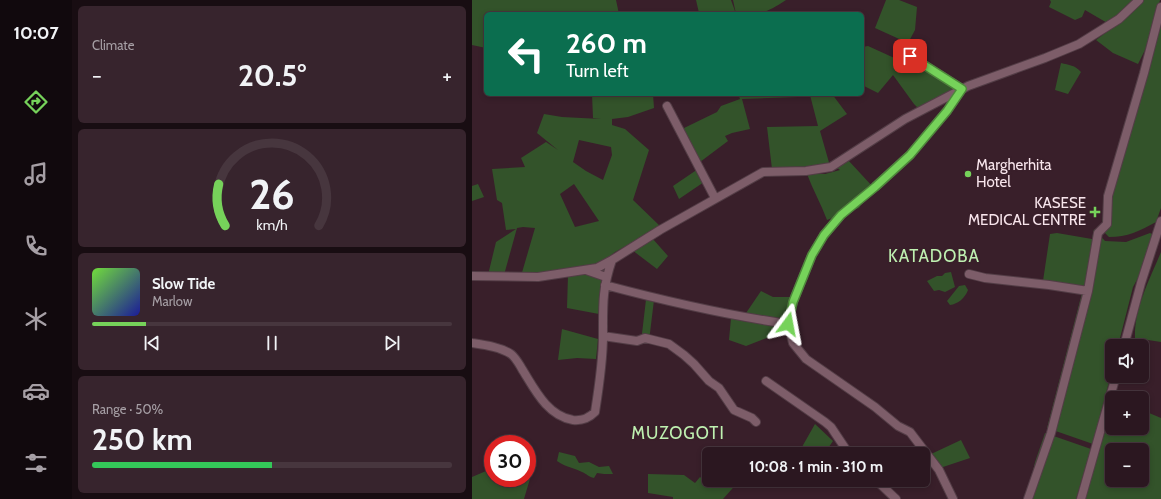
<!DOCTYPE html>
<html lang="en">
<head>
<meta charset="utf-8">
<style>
  :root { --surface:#2b1720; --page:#37242d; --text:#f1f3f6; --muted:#a69fa5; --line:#47363e; --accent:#76d25a }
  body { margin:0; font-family:Cabin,sans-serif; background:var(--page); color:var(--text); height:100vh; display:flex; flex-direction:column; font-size:15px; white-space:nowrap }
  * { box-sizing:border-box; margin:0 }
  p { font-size:13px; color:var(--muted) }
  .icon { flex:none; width:22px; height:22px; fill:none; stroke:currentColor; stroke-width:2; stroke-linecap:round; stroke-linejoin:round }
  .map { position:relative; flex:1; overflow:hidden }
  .side { display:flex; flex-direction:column; gap:6px; padding:6px; background:#180d12; width:400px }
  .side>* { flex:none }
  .guide { position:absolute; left:12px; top:12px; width:380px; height:84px; border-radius:6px; box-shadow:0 2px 6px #0003,0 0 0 1px var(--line); background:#0b6e4f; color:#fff; overflow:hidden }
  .buttons { position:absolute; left:633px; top:339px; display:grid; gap:8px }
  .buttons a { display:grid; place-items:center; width:44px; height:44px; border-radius:6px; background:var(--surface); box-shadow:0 2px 6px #0003,0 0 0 1px var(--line); font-size:20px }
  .speed { position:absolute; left:12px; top:435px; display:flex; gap:8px; font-size:20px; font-weight:700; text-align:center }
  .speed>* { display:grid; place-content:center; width:52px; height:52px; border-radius:50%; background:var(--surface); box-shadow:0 2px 6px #0003,0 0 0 1px var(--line); line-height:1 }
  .speed .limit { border:6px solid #d22; background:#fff; color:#111 }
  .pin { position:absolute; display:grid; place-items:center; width:34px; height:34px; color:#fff; margin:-17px; border-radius:8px; box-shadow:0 2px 6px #0006 }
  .me { position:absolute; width:44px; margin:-22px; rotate:13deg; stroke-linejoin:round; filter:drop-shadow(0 0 3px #0008) }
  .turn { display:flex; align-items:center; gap:14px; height:84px; padding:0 16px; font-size:18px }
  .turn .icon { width:52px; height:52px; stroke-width:2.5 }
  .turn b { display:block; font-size:28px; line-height:34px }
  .big { font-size:30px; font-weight:700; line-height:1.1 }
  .side .card { flex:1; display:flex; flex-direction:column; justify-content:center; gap:6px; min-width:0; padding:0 14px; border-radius:6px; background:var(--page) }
  .side .dial { align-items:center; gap:0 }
  .dial svg { height:104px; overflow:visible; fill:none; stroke:var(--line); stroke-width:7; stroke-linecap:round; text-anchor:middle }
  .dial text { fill:var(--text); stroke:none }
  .song { display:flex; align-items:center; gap:12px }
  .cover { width:48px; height:48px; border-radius:6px; background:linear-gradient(135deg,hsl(100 70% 55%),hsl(240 70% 35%)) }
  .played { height:4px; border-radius:2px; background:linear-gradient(90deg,var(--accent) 15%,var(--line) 15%) }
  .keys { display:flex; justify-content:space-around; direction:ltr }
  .heat { display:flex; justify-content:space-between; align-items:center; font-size:22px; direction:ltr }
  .charge { height:6px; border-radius:3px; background:linear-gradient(90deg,#34c759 50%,var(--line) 0) }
  .trip { position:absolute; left:230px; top:447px; width:228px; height:40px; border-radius:6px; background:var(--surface); box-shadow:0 2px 6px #0003,0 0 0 1px var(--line); font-weight:700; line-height:40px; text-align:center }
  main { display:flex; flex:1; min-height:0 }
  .tab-bar { display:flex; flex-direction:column; width:72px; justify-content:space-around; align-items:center; background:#11090d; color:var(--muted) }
  .tab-bar .icon { width:28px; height:28px }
  .tab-bar .on { color:var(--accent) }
  .tab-bar b { font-size:18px; color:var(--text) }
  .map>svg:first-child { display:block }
  .green { fill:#33532a; fill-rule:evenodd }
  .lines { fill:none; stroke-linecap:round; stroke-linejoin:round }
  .street-casing { stroke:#533d46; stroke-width:10 }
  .street { stroke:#7d5d69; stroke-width:8 }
  .route-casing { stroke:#4d883a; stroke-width:10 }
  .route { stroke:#76d25a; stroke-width:7 }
  .poi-dot { fill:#76d25a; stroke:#391f2a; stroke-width:1.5 }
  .labels { text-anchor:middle; stroke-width:4; stroke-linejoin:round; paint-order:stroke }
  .poi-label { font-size:15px; fill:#f8e5ec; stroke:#391f2a; text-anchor:start }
  .quarter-label { font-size:17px; letter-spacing:1px; fill:#bff1b1; stroke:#391f2a }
</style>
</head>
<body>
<main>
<nav class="tab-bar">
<b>10:07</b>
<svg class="icon on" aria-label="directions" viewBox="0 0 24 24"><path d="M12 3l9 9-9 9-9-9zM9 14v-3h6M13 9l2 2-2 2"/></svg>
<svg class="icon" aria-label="music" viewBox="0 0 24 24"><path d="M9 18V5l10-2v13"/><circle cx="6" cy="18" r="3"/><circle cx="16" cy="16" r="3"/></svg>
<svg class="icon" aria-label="phone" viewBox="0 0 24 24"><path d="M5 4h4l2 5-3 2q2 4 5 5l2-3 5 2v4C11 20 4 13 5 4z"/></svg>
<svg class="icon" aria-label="climate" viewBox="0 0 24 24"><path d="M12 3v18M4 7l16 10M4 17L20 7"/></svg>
<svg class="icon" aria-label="car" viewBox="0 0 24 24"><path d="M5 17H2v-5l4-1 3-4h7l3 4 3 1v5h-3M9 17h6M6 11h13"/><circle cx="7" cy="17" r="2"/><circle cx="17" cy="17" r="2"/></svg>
<svg class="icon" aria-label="filters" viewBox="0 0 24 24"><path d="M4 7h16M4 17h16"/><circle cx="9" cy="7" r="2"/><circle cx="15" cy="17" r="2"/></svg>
</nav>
<section class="side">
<div class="card"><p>Climate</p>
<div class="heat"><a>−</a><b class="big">20.5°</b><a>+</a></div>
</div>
<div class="card dial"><svg viewBox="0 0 100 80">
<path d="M14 69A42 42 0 1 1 86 69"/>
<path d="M14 69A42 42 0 0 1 9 37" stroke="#76d25a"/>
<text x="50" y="56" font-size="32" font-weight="700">26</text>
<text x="50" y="72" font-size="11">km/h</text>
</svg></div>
<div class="card">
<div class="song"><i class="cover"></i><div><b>Slow Tide</b><p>Marlow</p></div></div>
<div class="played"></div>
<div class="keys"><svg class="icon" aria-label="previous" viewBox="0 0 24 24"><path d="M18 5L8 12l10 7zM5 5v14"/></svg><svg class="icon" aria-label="pause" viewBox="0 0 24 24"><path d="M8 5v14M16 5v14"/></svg><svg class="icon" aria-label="next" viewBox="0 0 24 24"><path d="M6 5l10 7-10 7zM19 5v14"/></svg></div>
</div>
<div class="card"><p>Range · 50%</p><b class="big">250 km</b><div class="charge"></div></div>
</section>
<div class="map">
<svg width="689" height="499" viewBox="0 0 689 499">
  <rect width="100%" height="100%" fill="#391f2a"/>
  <!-- green -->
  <path class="green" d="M0 0H144L147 14H14V48L0 45Z
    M224 0H259L264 14H183L200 11 227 13Z
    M261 0H314C293 14 289 14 264 14Z
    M414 0H427L445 7 443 30 436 43 403 28Z
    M578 0H662L637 24 613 10 610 17 603 20 577 7 579 2Z
    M670 0H688L675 46 666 64 641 53 624 40 649 21Z
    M689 16V208L684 222C667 231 656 237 637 237L630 230V220Z
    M396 46 429 61 431 53 486 90 447 109 442 104 421 75 406 93 390 85V47Z
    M589 63C597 65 603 65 609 72L596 94 583 90Z
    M120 94H181L182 108 156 117 140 119V125L153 129 177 150 161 200 189 227 143 252 127 265 49 276 63 228 51 227 45 228 32 275H16L24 242 44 229 34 230 30 203 25 200 20 169 53 167 49 158 74 142 86 150 65 133 72 114 90 117 129 119 121 118ZM107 140 139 147 140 155 131 180 114 171 101 162ZM102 184 127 221 103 227 88 194Z
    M266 94H360L375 114 348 131 358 166 300 169 295 127 346 126 338 95 326 97 270 99 278 129 260 133 253 136 256 141 228 162 210 129 245 112 249 106 268 99Z
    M376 160 401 187 387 208 355 220C349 204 341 190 335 174H353L368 170 365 168Z
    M226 169 232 182 207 199 201 186Z
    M6 184 12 197 0 201V186Z
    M622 229 633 241 654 242 678 233 680 234V239L667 276 661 287 646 346H640V370L621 444 575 428 611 289 571 281 578 234 585 233 620 239Z
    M180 238 196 256 185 269 160 250Z
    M689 252V342L663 338C662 308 678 279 689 252Z
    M136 263 127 314 95 308 96 275Z
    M479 272 483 287 473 292 467 290 462 291 455 281 465 276H470L473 273Z
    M493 285 496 290C493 298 486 304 478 305L475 301 487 286Z
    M175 291 182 300 177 341 169 342Z
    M289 291 301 297H321L314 321 272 316Z
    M259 318 270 321 314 326 313 328 300 336 274 346 257 340Z
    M90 329 126 339 124 359 105 358 86 360Z
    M640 408V428H670V410L689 418V499H613ZM640 450H670V480H640Z
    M343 424 361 441 352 454H326Z
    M573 433 619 449 604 499H555L563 462Z
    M489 440 498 458 465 469 457 455Z
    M87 452 103 456 107 463 117 462 127 467 137 466 141 474H132L125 473 122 478C117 477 115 474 110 472 101 467 95 468 85 461Z
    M62 465 52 499H0V477L21 468V478H55V466Z
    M176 474 212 475 223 483 228 477 240 486 244 480H268L251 499H201V497L176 493Z"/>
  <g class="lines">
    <!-- street casing -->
    <g class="street-casing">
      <path id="street" d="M438 56 490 89 475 111 438 155 403 187 369 215 352 235 340 255 321 302 316 324 321 343 334 359 403 407 426 426 438 432 467 470 481 499
        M195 106 243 198
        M114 270 134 277
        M497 274 513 278 577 285 616 291
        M0 276 66 277 125 268 140 260
        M133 285C193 301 254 315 316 324
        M131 336 165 341 173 338 197 344 212 355 222 364 237 381 247 388 262 410 280 418 284 422
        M0 343C13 345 28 347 39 354 44 358 47 364 50 369 62 388 75 416 101 420 110 421 117 418 123 412 127 387 131 361 131 335 131 306 130 289 140 260L188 230 291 172 334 171 359 167 433 119 496 86 573 58 607 44 647 19 667 0
        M652 346 669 283 689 221
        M294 381 353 422 359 427 377 454
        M404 480 424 499
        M556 499 579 433 616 291 626 233 635 224 636 196 672 73 689 7
        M609 499 644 376"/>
    </g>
    <!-- street -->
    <use href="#street" class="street"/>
  </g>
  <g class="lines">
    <!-- route casing -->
    <g class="route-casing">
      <path id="route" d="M316 324 321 302 340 255 352 235 369 215 403 187 438 155 475 111 490 89 438 56"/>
    </g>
    <!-- route -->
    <use href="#route" class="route"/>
  </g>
  <!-- markers -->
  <g class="poi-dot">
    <circle cx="496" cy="174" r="4"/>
    <path d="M621 206h4v4h4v4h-4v4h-4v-4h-4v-4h4z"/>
  </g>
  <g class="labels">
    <!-- poi labels -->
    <g class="poi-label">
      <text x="504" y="170">Margherhita<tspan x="504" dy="17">Hotel</tspan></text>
      <text x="614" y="208" text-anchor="end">KASESE<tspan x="614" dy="17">MEDICAL CENTRE</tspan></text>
    </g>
    <!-- quarter labels -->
    <g class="quarter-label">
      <text x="462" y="262">KATADOBA</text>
      <text x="206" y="439">MUZOGOTI</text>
    </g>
  </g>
</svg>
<div class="buttons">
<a><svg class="icon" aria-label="sound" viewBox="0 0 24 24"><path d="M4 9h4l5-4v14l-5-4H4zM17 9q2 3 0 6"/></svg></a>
<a>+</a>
<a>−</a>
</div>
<div class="speed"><div class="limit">30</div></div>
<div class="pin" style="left:438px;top:56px;background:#d93025"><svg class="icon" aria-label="arrive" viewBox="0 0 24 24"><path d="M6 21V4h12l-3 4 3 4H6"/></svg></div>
<svg class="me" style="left:316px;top:324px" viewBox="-20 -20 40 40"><path d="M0-17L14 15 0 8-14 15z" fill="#76d25a" stroke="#fff" stroke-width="4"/></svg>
<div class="trip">10:08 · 1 min · 310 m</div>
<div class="guide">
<div class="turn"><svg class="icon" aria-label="left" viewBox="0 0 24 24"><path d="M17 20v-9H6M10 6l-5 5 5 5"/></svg><div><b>260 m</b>Turn left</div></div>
</div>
</div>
</main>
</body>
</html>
